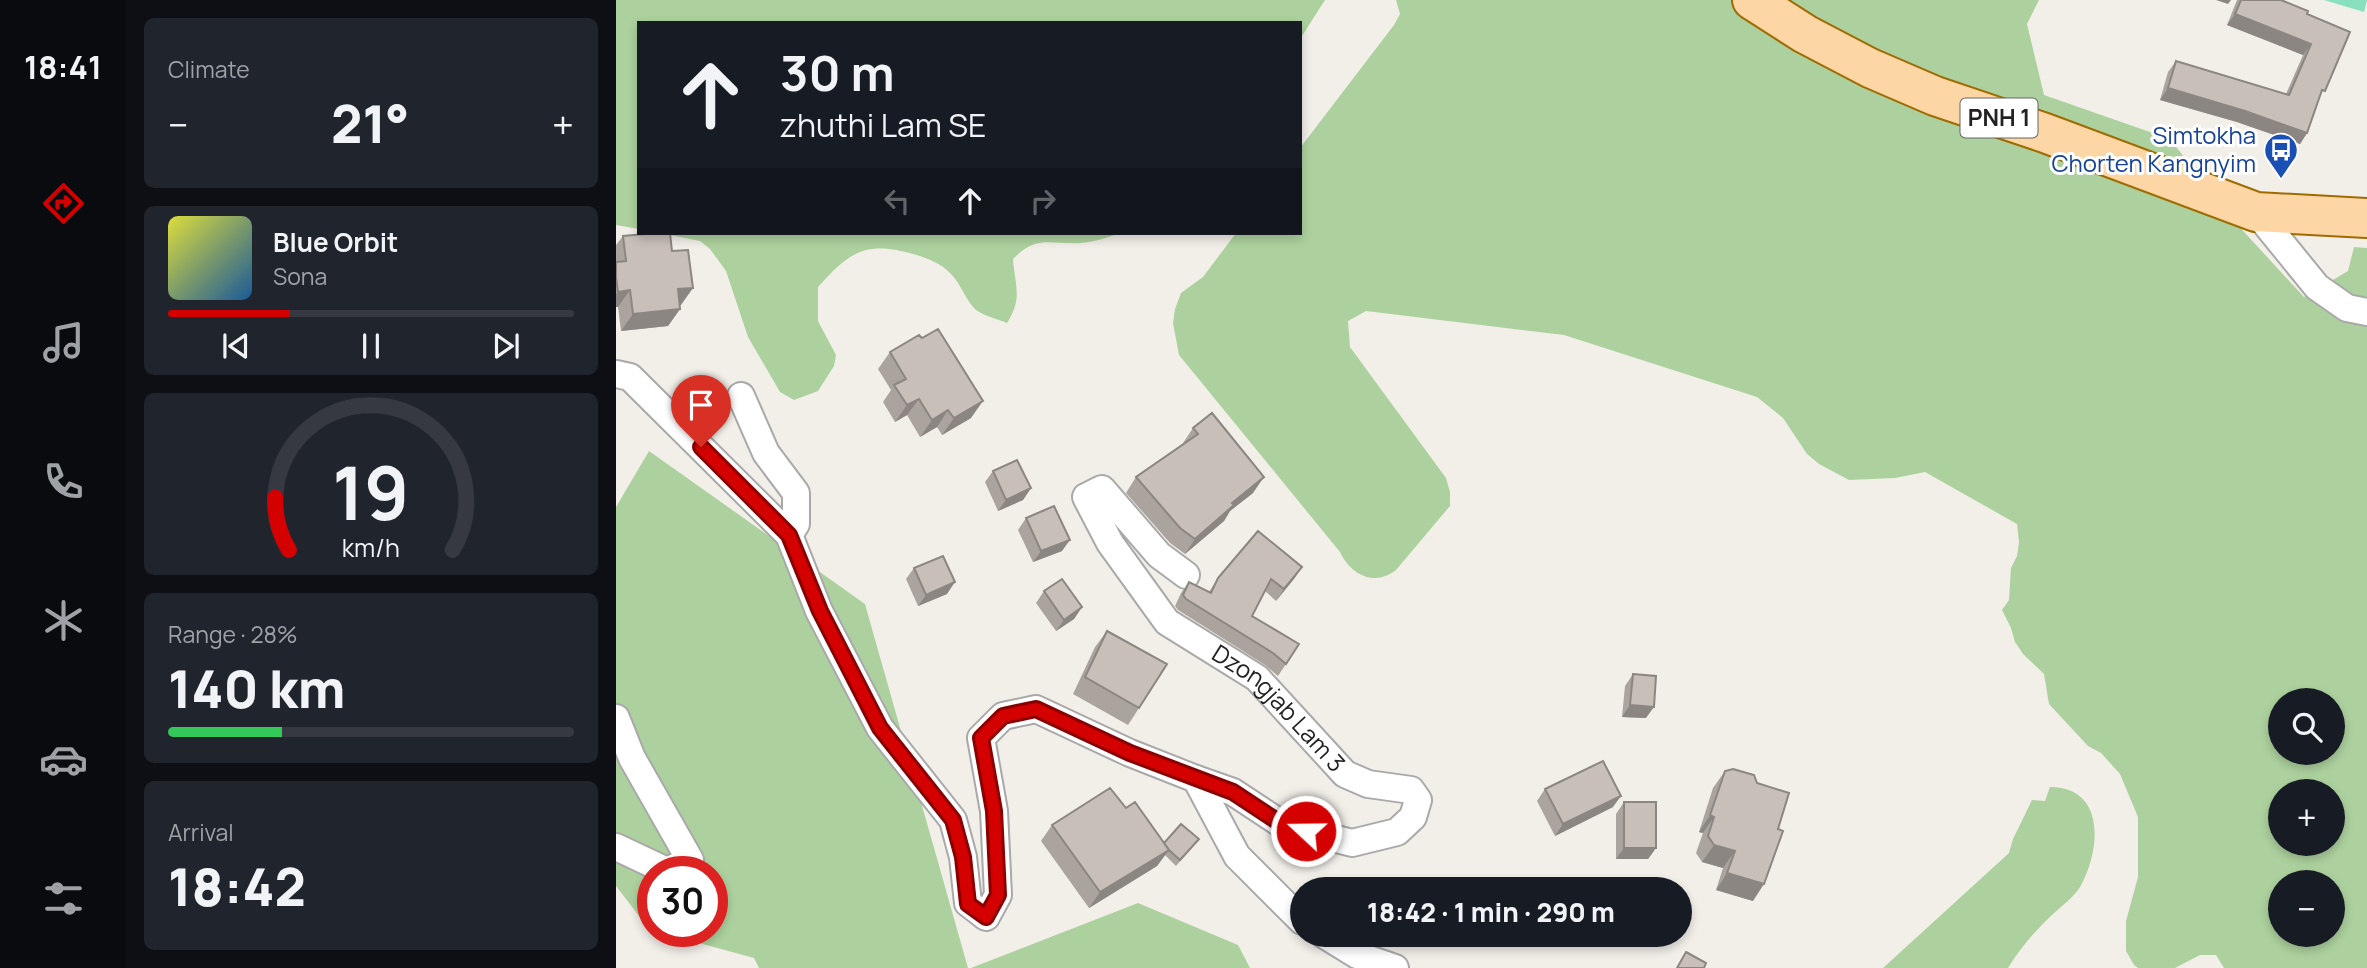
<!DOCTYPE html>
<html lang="en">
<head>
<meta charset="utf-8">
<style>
  :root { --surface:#171b24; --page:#20242c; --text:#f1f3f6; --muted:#9ea1a6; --line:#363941; --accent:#d40000 }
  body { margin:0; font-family:Manrope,sans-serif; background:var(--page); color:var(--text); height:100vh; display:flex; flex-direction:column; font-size:26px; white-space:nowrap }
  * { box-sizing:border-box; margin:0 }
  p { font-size:23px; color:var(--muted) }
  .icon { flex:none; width:38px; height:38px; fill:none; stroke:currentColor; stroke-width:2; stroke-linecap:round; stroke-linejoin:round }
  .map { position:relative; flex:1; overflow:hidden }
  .side { display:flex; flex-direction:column; gap:18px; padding:18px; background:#0d0f14; width:490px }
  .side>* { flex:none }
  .banner { position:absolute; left:21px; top:21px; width:665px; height:214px; border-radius:0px; box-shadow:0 4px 10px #0003; background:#171b24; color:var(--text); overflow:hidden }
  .controls { position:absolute; left:1652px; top:688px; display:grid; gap:14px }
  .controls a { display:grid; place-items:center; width:77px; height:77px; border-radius:50%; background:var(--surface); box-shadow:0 4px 10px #0003; font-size:35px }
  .speed { position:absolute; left:21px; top:856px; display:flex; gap:14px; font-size:35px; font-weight:700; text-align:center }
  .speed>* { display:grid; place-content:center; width:91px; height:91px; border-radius:50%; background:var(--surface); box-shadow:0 4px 10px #0003; line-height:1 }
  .speed .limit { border:10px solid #d22; background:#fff; color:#111 }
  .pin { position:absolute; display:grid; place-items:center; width:60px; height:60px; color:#fff; margin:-72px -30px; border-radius:50% 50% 50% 0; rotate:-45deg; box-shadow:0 0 7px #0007 }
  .pin .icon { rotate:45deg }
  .me { position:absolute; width:77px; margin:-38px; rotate:291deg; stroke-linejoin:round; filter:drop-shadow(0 0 5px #0008) }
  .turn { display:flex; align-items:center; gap:24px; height:147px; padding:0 28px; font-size:32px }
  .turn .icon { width:91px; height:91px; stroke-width:2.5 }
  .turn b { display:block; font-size:49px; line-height:60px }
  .lanes { display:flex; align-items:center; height:66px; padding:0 28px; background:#0003; justify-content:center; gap:35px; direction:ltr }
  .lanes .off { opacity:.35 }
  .big { font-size:52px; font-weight:800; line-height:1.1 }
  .side .card { flex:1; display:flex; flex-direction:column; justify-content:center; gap:10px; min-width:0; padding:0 24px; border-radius:10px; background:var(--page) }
  .side .dial { align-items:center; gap:0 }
  .dial svg { height:182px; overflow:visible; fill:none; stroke:var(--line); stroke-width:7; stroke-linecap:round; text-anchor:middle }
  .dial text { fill:var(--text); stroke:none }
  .song { display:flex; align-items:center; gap:21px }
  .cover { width:84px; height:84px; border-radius:10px; background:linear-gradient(135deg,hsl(60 70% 55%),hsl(210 70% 35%)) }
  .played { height:7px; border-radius:4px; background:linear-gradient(90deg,var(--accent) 30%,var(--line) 30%) }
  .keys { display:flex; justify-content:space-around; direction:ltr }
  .heat { display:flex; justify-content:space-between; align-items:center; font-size:38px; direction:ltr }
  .charge { height:10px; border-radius:5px; background:linear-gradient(90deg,#34c759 28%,var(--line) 0) }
  .trip { position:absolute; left:674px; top:877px; width:402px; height:70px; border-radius:35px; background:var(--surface); box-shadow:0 4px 10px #0003; font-weight:800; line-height:70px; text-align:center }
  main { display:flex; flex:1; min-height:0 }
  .menu { display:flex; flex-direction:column; width:126px; justify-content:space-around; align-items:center; background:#090b0e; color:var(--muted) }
  .menu .icon { width:49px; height:49px }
  .menu .on { color:var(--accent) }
  .menu b { font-size:32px; color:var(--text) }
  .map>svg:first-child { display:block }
  .forest { fill:#add19e; fill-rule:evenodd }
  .pitch { fill:#88e0be }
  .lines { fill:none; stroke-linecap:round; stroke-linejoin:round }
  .street-casing { stroke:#a9a9a9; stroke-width:30 }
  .primary-casing { stroke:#a06b00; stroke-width:42 }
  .street { stroke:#fff; stroke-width:26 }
  .primary { stroke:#fcd6a4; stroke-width:38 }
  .wall { fill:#aba49e }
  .shaded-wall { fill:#8b8681 }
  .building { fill:#c7bfb8; stroke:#8b8681; stroke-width:2 }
  .route-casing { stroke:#8a0000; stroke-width:18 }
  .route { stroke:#d40000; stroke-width:12 }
  .labels { text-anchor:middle; stroke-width:6; stroke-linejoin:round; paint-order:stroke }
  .shield { fill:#fff; stroke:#646464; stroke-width:2 }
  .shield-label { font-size:23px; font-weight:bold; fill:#222 }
  .transit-label { font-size:24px; fill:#164399; stroke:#fff; text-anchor:end }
  .street-label { font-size:24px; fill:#222; stroke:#fff }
</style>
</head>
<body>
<main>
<nav class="menu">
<b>18:41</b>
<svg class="icon on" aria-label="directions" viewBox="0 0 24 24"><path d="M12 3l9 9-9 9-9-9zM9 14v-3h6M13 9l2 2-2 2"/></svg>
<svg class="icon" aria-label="music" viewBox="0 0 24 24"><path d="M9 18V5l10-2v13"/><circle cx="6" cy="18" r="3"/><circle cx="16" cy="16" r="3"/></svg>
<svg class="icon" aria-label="phone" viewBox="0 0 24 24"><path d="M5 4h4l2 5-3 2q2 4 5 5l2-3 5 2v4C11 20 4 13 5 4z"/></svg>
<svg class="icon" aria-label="climate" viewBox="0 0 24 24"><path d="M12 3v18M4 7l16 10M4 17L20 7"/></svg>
<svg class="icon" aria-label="car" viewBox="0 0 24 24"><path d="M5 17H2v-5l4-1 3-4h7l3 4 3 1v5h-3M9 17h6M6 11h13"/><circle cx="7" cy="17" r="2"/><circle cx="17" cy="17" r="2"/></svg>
<svg class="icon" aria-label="filters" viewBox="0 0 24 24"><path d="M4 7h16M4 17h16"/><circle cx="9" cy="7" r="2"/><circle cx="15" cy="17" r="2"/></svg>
</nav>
<section class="side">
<div class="card"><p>Climate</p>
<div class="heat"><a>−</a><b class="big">21°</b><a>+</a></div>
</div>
<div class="card">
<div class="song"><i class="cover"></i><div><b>Blue Orbit</b><p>Sona</p></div></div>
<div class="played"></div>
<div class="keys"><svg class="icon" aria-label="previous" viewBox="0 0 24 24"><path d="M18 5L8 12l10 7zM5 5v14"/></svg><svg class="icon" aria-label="pause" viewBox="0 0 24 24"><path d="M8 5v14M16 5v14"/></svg><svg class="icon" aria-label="next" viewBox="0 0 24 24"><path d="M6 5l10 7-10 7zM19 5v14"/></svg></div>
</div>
<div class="card dial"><svg viewBox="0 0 100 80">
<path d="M14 69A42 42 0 1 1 86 69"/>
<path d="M14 69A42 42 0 0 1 8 46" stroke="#d40000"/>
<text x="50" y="56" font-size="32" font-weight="700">19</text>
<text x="50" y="72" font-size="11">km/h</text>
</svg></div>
<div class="card"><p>Range · 28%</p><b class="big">140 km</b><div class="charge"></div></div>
<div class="card"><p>Arrival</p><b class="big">18:42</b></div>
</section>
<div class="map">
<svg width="1751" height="968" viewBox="0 0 1751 968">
  <rect width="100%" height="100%" fill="#f2efe9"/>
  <!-- forest -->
  <path class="forest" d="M0 0H709L684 39V23H23V229L0 225Z
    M780 0H1423L1411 24 1428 95 1554 139 1618 221 1688 297 1732 271 1738 247 1751 248V968H1608L1600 955H1584L1559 968H1522L1518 965 1510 951V921L1522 877V817L1504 774 1485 753 1472 746 1433 704 1428 674 1407 654 1399 642 1395 628 1386 610 1393 600 1395 568 1401 556 1403 542 1401 524 1309 472 1279 478 1233 480 1203 464 1191 454 1167 418 1141 397 948 335 750 311 732 321 734 347 830 478 834 492V506L780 570C758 587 735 575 724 552L563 355 557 323 559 309 565 293 587 277 620 233H684V148L778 25 784 14ZM1664 700H1717V752H1664ZM1664 791H1717V844H1664ZM1664 882H1717V934H1664Z
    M44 233H503C492 238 477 242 465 243 435 245 421 234 397 259 399 286 407 298 391 323 382 319 368 316 360 310 350 301 345 284 335 274 325 263 311 258 297 254 250 241 234 251 202 287V321L220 355 218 366 202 391 178 400 164 392 132 337 110 271 94 249 84 241Z
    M33 451 249 604 352 968H143L138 958 39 931H96V872H37V930L33 929 0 886V507Z
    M1434 787C1490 787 1485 850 1464 887 1458 897 1446 906 1437 914 1419 931 1405 947 1392 968H1267L1393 853 1397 839 1416 800 1429 801Z
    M522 903 622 945 634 968H355Z"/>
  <!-- pitch -->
  <path class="pitch" d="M1708 0H1751L1748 12Z"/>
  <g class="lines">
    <!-- street casing -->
    <g class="street-casing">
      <g id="street">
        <path d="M1640 212 1701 287 1731 308 1751 312"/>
        <path d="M0 374 14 377 173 535 203 611 264 728 337 820 347 857 352 903 370 917 382 895 378 811 365 738 387 716 420 709 514 753 580 779 621 856 686 921"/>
        <path d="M125 396 150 453 180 493V524L173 535"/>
        <path id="s1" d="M570 575 543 555 486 489 470 497 494 543 551 622 641 678 729 774 752 784 795 790 802 800 797 817 781 832 736 843 667 825 617 792 580 779"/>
        <path d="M0 718 16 758 74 860 51 871 0 847"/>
        <path d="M707 934 741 955 779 968"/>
      </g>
    </g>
    <!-- primary casing -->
    <g class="primary-casing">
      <path id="primary" d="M1136 0 1189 34 1254 68 1319 96 1429 133 1640 212 1751 218"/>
    </g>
    <!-- street -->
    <use href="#street" class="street"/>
    <!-- primary -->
    <use href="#primary" class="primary"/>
  </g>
  <!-- wall -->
  <path class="wall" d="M1621 0H1665L1691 14 1703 100 1691 133 1684 144 1621 122 1544 100 1552 72 1560 61 1670 94 1687 55 1611 25Z
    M7 236 56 251 65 305H64V309L52 326 5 331 2 307H0V245Z
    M274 352 355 418 326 435 321 427 304 437 291 415 279 422 267 402 275 390 262 369Z
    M577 428 637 493 614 511 608 521 569 554 554 543 510 493 520 477 567 444V443Z
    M377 471 415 488 407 500 382 511 369 482Z
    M410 518 446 551 417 562 402 530Z
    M686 567 660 601 649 591 636 616 670 664 662 676 649 665 562 610 559 606 565 593 573 582 593 592 602 578Z
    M298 568 331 594 302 606 290 579Z
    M428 591 466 607 458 619 440 631 420 603Z
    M491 631 523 708 512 725 457 694 479 647Z
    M1017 674 1030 718 1006 717 1009 686Z
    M1109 771 1137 901 1100 890 1107 868 1086 862 1080 853 1087 833 1083 832 1097 788Z
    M929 789 997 807 939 836 921 801Z
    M1008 802 1040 848 1032 859H1000V814Z
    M510 808 548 843 583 839 560 866 549 855 541 866 473 908 425 841 436 825Z"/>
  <!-- shaded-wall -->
  <path class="shaded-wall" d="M1600 0H1615L1612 4Z
    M1619 14 1695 44 1687 55 1611 25Z
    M1552 88 1629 111 1691 133 1684 144 1621 122 1544 100Z
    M77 288 65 305 50 306 62 289Z
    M14 290 2 307H0V294L2 292Z
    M64 309 52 326 5 331 17 314Z
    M303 399 291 415 279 422 291 405Z
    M367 401 355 418 326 435 338 418Z
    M332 410 321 427 304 437 316 420Z
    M648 477 637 493 614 511 608 521 569 554 579 539 616 503Z
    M415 488 407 500 382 511 390 500Z
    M454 540 446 551 417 562 425 551Z
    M686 567 678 579 660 601 668 589Z
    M339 582 331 594 302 606 310 595Z
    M466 607 458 619 440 631 448 620Z
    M1014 705 1038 707 1030 718 1006 717Z
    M1005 796 997 807 939 836 947 824Z
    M1094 815 1098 817 1087 833 1083 832Z
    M1098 845 1119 851 1107 868 1086 862Z
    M1008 848H1040L1032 859H1000Z
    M553 850 541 866 473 908 484 892Z
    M1111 873 1148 884 1137 901 1100 890Z"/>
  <!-- building -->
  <path class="building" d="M1625 0H1665L1692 11 1691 14 1734 32 1709 91 1706 90 1691 133 1629 111 1552 88 1560 61 1673 95 1695 44 1619 14Z
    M41 233H54L56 251 72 250 77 288 62 289 64 309 17 314 14 290 2 292 0 278V262L10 261 7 236Z
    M322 329 367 401 338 418 332 410 316 420 303 399 291 405 278 385 290 379 274 352 303 335 306 338Z
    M596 413 648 477 616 503 618 505 579 539 564 528 520 477 582 434 577 428Z
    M401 460 415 488 390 500 377 471Z
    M438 506 454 540 425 551 410 518Z
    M642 531 686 567 668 589 655 579 636 616 683 644 670 664 657 653 570 599 567 595 573 582 595 593 602 578Z
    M327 556 339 582 310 595 298 568Z
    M446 579 466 607 448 620 428 591Z
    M491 631 551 664 523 708 469 677Z
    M1017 674 1040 676 1038 707 1014 705Z
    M987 761 1005 796 947 824 929 789Z
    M1117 769 1138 775 1141 783 1173 793 1162 829 1167 831 1148 884 1111 873 1119 851 1098 845 1092 836 1098 817 1094 815 1109 771Z
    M494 788 510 808 519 802 553 850 484 892 436 825Z
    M1008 802H1040V848H1008Z
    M565 824 583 839 564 860 553 850 548 843Z
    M1070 952 1090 963 1088 968H1061Z"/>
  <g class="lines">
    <!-- route casing -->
    <g class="route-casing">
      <path id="route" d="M85 447 173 535 204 611 264 728 337 820 347 857 352 904 370 917 382 895 378 811 365 738 387 716 420 709 514 753 617 792 667 825 690 831"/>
    </g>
    <!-- route -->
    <use href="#route" class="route"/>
  </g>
  <!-- icons -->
  <defs>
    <g id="bus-pin" transform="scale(1.75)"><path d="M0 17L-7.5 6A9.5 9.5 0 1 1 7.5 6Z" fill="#1a4fb4" stroke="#fff"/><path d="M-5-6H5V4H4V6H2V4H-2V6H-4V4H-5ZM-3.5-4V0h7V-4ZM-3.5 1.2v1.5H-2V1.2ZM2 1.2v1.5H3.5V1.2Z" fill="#fff"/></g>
  </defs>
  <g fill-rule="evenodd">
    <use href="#bus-pin" x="1665" y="150"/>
  </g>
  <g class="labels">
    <!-- shield labels -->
    <rect class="shield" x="1344.5" y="98.5" width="77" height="39" rx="5"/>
    <g class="shield-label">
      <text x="1383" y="126">PNH 1</text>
    </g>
    <!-- transit labels -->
    <g class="transit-label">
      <text x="1640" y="144">Simtokha<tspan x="1640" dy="28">Chorten Kangnyim</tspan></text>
    </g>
    <!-- street labels -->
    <g class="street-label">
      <text dy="8" stroke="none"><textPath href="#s1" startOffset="430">Dzongjab Lam 3</textPath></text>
    </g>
  </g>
</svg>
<div class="controls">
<a><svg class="icon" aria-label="search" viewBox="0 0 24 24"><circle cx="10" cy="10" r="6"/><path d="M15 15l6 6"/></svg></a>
<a>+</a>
<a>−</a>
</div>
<div class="speed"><div class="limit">30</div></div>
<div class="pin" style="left:85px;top:447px;background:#d93025"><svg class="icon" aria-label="arrive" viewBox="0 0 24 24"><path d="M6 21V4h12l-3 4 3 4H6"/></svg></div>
<svg class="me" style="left:690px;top:831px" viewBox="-20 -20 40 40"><circle r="17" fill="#d40000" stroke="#fff" stroke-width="3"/><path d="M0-11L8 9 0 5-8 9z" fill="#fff"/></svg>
<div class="trip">18:42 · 1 min · 290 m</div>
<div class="banner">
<div class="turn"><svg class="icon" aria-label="ahead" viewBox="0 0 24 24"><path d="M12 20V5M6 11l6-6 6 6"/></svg><div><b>30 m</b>zhuthi Lam SE</div></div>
<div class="lanes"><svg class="icon off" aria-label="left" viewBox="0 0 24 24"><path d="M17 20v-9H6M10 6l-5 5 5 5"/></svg><svg class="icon" aria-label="ahead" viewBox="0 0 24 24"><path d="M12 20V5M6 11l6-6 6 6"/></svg><svg class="icon off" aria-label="right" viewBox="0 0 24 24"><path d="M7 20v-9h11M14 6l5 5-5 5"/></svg></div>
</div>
</div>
</main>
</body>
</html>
